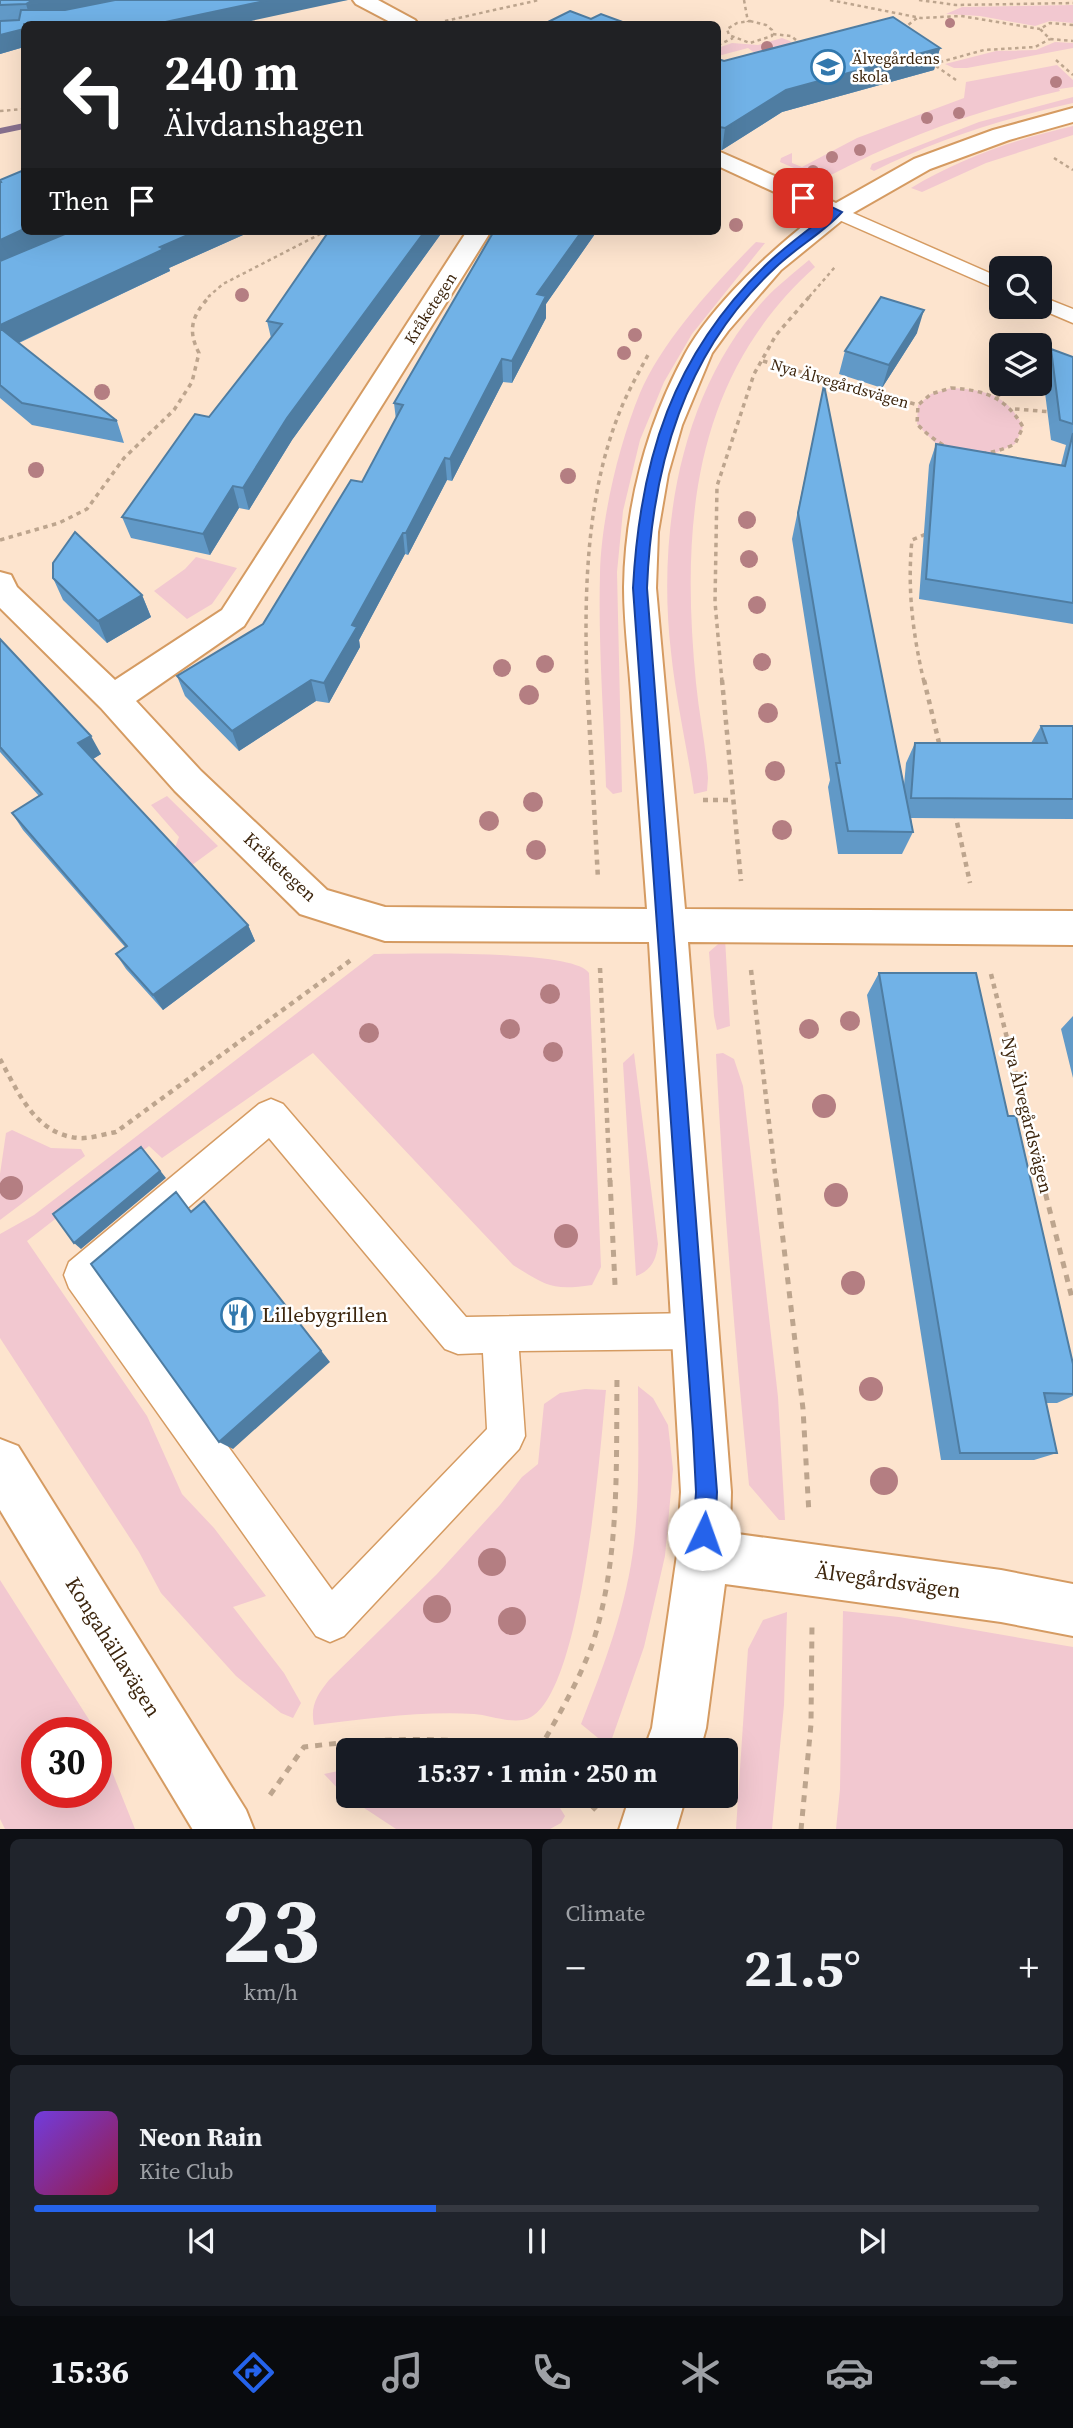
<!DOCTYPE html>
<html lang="en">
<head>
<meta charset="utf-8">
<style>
  :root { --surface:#171b24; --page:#20242c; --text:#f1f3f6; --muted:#9ea1a6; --line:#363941; --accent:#2563eb }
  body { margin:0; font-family:"Source Serif 4",serif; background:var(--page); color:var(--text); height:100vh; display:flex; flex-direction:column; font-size:26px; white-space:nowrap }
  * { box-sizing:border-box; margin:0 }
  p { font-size:23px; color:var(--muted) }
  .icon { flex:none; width:38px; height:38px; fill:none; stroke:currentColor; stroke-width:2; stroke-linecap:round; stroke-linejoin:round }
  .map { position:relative; height:1829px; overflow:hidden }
  .drawer { display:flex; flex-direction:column; gap:10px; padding:10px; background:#0d0f14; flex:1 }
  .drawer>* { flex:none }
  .hud { position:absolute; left:21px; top:21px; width:700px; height:214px; border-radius:10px; box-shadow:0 7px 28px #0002; background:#202124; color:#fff; overflow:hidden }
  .fabs { position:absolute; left:989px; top:256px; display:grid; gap:14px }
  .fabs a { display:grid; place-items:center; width:63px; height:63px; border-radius:10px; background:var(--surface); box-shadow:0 7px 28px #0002; font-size:35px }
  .speed { position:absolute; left:21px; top:1717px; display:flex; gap:14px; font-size:35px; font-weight:700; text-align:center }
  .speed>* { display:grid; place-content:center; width:91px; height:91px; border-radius:50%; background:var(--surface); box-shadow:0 7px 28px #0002; line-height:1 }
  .speed .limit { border:10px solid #d22; background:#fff; color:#111 }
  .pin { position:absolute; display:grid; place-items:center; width:60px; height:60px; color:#fff; margin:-30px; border-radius:14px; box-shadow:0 4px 10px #0006 }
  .me { position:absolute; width:77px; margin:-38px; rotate:3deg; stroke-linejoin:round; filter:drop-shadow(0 0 5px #0008) }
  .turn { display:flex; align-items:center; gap:24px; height:147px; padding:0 28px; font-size:32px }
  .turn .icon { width:91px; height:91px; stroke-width:2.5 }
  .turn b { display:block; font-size:49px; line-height:60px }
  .then { display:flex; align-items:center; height:66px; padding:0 28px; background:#0003; gap:14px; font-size:26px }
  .big { font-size:52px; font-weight:700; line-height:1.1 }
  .drawer .widget { flex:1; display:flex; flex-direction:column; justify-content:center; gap:10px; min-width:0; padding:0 24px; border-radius:10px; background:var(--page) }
  .drawer .dial { align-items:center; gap:0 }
  .dial b { font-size:91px; line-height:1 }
  .song { display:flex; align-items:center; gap:21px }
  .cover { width:84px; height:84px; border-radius:10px; background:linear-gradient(135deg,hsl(260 70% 55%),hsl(340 70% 35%)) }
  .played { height:7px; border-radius:4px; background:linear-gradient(90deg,var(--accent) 40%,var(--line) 40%) }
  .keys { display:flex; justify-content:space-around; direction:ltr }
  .heat { display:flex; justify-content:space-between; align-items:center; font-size:38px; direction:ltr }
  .drawer .tiles { flex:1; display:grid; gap:10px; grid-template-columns:1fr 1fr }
  .widget:last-child { grid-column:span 2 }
  .trip { position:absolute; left:336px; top:1738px; width:402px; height:70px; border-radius:10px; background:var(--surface); box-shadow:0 7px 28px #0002; font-weight:700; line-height:70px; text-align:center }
  .dock { display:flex; height:112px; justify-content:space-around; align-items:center; background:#090b0e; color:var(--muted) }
  .dock .icon { width:49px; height:49px }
  .dock .active { color:var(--accent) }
  .dock b { font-size:32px; color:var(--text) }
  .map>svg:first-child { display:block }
  .green { fill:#f2c8d0; fill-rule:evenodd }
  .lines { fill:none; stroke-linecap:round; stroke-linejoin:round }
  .stream { fill:#88718f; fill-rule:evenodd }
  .lane-casing { stroke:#d59b62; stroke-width:3 }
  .street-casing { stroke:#d59b62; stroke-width:4 }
  .secondary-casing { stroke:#d59b62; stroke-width:4 }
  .path-far3 { stroke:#bda58e; stroke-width:2.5; stroke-dasharray:3.5 3.5; stroke-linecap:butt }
  .path-far2 { stroke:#bda58e; stroke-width:3.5; stroke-dasharray:4.5 4.5; stroke-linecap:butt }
  .path-far1 { stroke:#bda58e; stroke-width:4.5; stroke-dasharray:5 5; stroke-linecap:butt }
  .path { stroke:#bda58e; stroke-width:5; stroke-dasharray:7 7; stroke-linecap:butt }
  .lane { fill:#fff; fill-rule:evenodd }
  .street { fill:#fff; fill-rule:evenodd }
  .secondary { fill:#fff; fill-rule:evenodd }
  .tree { fill:#b47e82 }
  .wall { fill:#6199c7 }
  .shaded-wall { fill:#4f7da2 }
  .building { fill:#71b2e7; stroke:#4f7da2; stroke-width:2 }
  .route { fill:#2563eb; stroke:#184099; stroke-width:2 }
  .labels { text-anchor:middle; stroke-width:5; stroke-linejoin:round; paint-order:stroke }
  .far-poi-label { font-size:16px; fill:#3d260e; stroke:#fff; text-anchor:start }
  .far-street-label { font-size:16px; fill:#3d260e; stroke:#fff }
  .street-label { font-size:18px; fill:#3d260e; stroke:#fff }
  .near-poi-label { font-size:21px; fill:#3d260e; stroke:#fff; text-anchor:start }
  .near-street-label { font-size:21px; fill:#3d260e; stroke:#fff }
</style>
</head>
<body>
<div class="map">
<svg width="1073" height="1830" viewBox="0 0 1073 1830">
  <rect width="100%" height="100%" fill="#fde4ce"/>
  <!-- green -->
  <path class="green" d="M1073 5V23L1050 21 1035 26 980 16 946 14 962 7Z
    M782 38 790 41 796 49 767 62 748 48 718 56V48L732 43 758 45Z
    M1055 42 1073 43V48L967 68H954L945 64 996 51 1036 50Z
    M1057 65 1073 80V87L1059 89 1060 91C977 110 901 138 825 178H817L780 162 781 158 792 153V163L802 167 857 138 964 98 966 82Z
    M1073 97V103C1006 118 935 140 874 171L870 169 872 164 979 122Z
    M1073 126V135L986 163 922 192 911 188C961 158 1016 139 1073 126Z
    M756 242 765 243 692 334 664 382 640 440 623 511 617 572 622 792 613 794 606 787C604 716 598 645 600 574 601 519 619 444 640 393 662 341 717 281 756 242Z
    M809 260 815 267C691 378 681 528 696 683 699 715 706 746 708 778L707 791 694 794C687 747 676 700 671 652 657 532 680 391 765 299 778 285 794 273 809 260Z
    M951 388C986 390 1007 394 1023 427L1015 444 993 454 963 453 934 442 917 424 918 405 931 394Z
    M196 557 237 568 212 604 187 619 154 591 185 569Z
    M167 796 218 846 188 868 173 853 179 837 151 805Z
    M725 938 730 1026 717 1030 714 1016 709 952Z
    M374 954C407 954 575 949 589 973L601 1267 592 1285C552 1291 547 1286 513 1265L313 1053 162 1158 149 1146 27 1241 147 1416 182 1494 214 1528 266 1596 233 1607 284 1673 301 1703 293 1718 281 1713 236 1676 161 1593 139 1552 0 1338V1234L34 1215Z
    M634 1053 658 1244C656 1260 652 1270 636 1276L623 1063Z
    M723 1053 734 1059 743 1086 778 1397 785 1520H779L749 1485C735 1342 723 1198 716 1054Z
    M12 1130 51 1148 81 1149 85 1156 0 1220V1174L6 1133Z
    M638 1386 653 1398 668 1425 673 1469 665 1556 644 1647 609 1747 581 1724C604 1666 627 1605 634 1543 640 1491 638 1438 638 1386Z
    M585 1389 606 1390C600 1450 583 1688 531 1717 515 1726 491 1715 474 1714 421 1711 366 1719 314 1725 310 1706 317 1695 329 1680L437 1574 500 1505 522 1477 538 1464 544 1404 560 1393Z
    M0 1580 95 1729 135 1829H5L0 1819ZM37 1732H96V1792H37Z
    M843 1611 899 1617 1073 1647V1829H836L840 1789Z
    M787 1612 784 1705 772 1829H736L748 1649 763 1620Z
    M348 1769V1796H550L555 1800 565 1816 561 1823 550 1829H396L343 1794 324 1774Z"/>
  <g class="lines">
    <!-- stream -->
    <path class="stream" d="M24 123V129L0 134V128Z"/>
    <!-- lane casing -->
    <g class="lane-casing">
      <path id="lane" d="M837 206 1001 278V291L830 216 828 212 830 208Z
        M1040 296 1073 309V323L1033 306H1040Z
        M271 1099 283 1104 466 1317 696 1313 709 1318 714 1331 709 1344 696 1349 519 1351 525 1436 519 1449 344 1636 330 1642 316 1636 69 1288 64 1275 69 1262 259 1104ZM269 1138 445 1349 458 1354 483 1353 487 1429 332 1590 106 1278Z"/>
    </g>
    <!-- street casing -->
    <g class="street-casing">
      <path id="street" d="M353 0H378L415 20 418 24H394L356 4Z
        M1073 108V122L1009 140 930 169 846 217 781 270 728 331 712 353 682 425 668 474 658 532 656 588 685 909 1073 911V945L688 942 731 1492 730 1533 1001 1570 1073 1584V1636L1001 1622 725 1584 706 1728 700 1750H644L652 1728 677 1555 681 1492 649 942 385 941 300 914 175 791 101 708 0 608V572L11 575 17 587 115 680 222 610 467 231H491L244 626 136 701 201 771 327 890 385 907 647 909C642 842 637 775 632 708 630 668 624 627 624 587 625 506 647 424 685 354 712 305 775 246 820 213L718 166V151L836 203 914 159 993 130Z
        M630 1796H686L676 1830H619Z"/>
    </g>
    <!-- secondary casing -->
    <g class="secondary-casing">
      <path id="secondary" d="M0 1439 18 1446 246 1810 254 1830H193L0 1510Z"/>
    </g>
    <!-- path-far3 -->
    <path class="path-far3" d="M744 0 748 22
      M830 0 921 18 961 16 1040 29
      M919 0 956 5 1073 3
      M445 21 539 0
      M750 21 766 25 772 30V36L750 43 729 35 727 29 737 23Z
      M1073 25 1050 23 1040 29 1050 39 1073 41
      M903 29 917 18
      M773 34 791 36 801 44
      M718 45 733 38
      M1056 60 1073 75
      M956 80 933 64 984 50 1035 47 1050 39
      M0 111 24 109
      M1054 158 1073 170
      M208 297 223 284 326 231
      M809 297 835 267"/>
    <!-- path-far2 -->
    <path class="path-far2" d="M763 361 918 405
      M1040 361 1052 350
      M951 388C984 390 1006 397 1023 427L1015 444C976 462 947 455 917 424L918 405 931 394Z
      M997 397 1013 383
      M1015 409 1052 412
      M0 540 59 523 87 509 124 458 174 410 192 382 199 353C187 330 192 315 210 296
      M587 682C584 593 586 495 620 411 628 391 639 372 649 353
      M722 682 715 602 717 486 754 374 776 335 810 296
      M924 682C913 635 907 589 912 540L926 534"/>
    <!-- path-far1 -->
    <path class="path-far1" d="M587 680 598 879
      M722 680 741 881
      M924 680 940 747
      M703 800H733
      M955 813 970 883
      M600 968 610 1182
      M751 970 776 1182
      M991 974 1043 1182
      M0 1059C18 1092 35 1134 78 1138 90 1139 104 1134 116 1132L351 960"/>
    <!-- path -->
    <path class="path" d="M610 1180 615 1285
      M776 1180 803 1409 809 1514
      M1042 1180 1073 1302
      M539 1750C559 1714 581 1678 594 1639 620 1555 616 1464 617 1377
      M270 1795 304 1747C383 1737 460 1736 539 1750
      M582 1796 596 1810
      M801 1830 811 1724 812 1624"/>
    <!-- lane -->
    <use href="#lane" class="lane"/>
    <!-- street -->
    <use href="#street" class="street"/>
    <!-- secondary -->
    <use href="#secondary" class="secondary"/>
  </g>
  <!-- trees -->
  <g class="tree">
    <circle cx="950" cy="23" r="5"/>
    <circle cx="767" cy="47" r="6"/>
    <circle cx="1056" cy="82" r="6"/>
    <circle cx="959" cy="113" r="6"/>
    <circle cx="927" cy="118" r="6"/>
    <circle cx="860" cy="150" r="6"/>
    <circle cx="832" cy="157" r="6"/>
    <circle cx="813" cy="171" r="6"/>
    <circle cx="736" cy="225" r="7"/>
    <circle cx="242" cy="295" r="7"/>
    <circle cx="635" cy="335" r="7"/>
    <circle cx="624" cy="353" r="7"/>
    <circle cx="102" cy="392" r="8"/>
    <circle cx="36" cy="470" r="8"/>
    <circle cx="568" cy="476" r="8"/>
    <circle cx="747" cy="520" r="9"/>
    <circle cx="749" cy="559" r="9"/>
    <circle cx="757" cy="605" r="9"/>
    <circle cx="762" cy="662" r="9"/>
    <circle cx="545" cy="664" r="9"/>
    <circle cx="502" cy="668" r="9"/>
    <circle cx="529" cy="695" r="10"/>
    <circle cx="768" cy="713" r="10"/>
    <circle cx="775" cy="771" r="10"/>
    <circle cx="533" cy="802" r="10"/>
    <circle cx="489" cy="821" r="10"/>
    <circle cx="782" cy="830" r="10"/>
    <circle cx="536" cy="850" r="10"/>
    <circle cx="550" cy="994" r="10"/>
    <circle cx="850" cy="1021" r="10"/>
    <circle cx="510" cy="1029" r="10"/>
    <circle cx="809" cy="1029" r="10"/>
    <circle cx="369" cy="1033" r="10"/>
    <circle cx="553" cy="1052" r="10"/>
    <circle cx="824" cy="1106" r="12"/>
    <circle cx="11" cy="1188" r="12"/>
    <circle cx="836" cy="1195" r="12"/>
    <circle cx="566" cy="1236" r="12"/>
    <circle cx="853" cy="1283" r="12"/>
    <circle cx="871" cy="1389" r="12"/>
    <circle cx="884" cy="1481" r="14"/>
    <circle cx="492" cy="1562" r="14"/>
    <circle cx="437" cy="1609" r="14"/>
    <circle cx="512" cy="1621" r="14"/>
  </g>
  <!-- wall -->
  <path class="wall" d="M0 0H348L24 24V47L0 54Z
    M940 48 934 70 782 112 722 150H718V59L724 61Z
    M0 180 24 231H252L169 268 170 271 19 343 117 421 124 443 32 425 0 398Z
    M329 231H443L292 440 249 510 239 508 210 555 131 538 122 517 209 417 271 338 267 321Z
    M494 231H597L546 304V318L512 383 503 382 452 481 447 480 408 555 405 554 359 640 360 647 329 703 316 701 239 751 185 696 177 676 263 624 362 482 396 420 394 403Z
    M917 333 882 388 839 374 845 351Z
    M1051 349 1073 357V624L919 599 929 465 936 444 1061 465 1066 445 1051 440 1042 369Z
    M824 385 904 785 906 763 915 743H1031L1041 726H1073V819L911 818 913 832 902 854H838L828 787 830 780 792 539Z
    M53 578 142 595 151 617 107 643 63 600Z
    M0 639 101 754 93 759 248 925 255 941 163 1010 126 969 116 954 125 947 23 830 12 813 39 796 0 752Z
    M879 973 1008 1116 1073 1364V1396L1057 1403H1046L1057 1453 1034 1460H941L867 995Z
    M1073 1016V1078L1061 1029Z"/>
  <!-- shaded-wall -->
  <path class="shaded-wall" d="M33 0H118L31 21 26 4Z
    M269 0H348L237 24H156Z
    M24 29V47L0 54V35Z
    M940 48 934 70 782 112 722 150 725 128 786 90Z
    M24 229V231H78L0 266V240Z
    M197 231H252L169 268 170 271 7 348 0 331V325L160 247Z
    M425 231H443L292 440 249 510 243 488 287 418Z
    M582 231H597L546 304V318L512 383V361L537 294Z
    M924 310 917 333 882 388 889 365Z
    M502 359 503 382 452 481 450 459Z
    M445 458 447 480 408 555 406 533Z
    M233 486 239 508 210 555 203 534Z
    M403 533 405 554 359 640 360 647 329 703 324 683 352 625Z
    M142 595 151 617 107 643 98 621Z
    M311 680 316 701 239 751 232 731Z
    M91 736 101 754 88 762 78 743Z
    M248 925 255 941 163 1010 153 995Z
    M147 1154 166 1178 81 1249 74 1243Z
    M204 1201 330 1362 233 1449 219 1442Z"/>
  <!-- building -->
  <path class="building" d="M0 0H33L26 4 0 5Z
    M115 0H269L156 24H24V29L0 35V21L19 20 21 10H65Z
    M570 11 591 19 601 14 628 24H544Z
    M893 17 940 48 786 90 725 128 719 127 718 133V59L724 61Z
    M24 170V229L0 240V182H1L0 180Z
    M72 231H197L160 247 164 249 0 325V261Z
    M329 231H425L287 418 243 488 233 486 203 534 122 517 195 414 209 417 282 324 267 321Z
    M494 231H582L537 294 546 296 512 361 502 359 450 459 445 458 406 533H403L352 625 357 627 324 683 311 680 232 731 177 676 263 624 351 480 362 482 403 405 394 403Z
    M881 297 924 310 889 365 845 351Z
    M0 328 117 421 22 403 0 385Z
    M1051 349 1073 357V424L1060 420Z
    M824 385 913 832 848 831 836 763H840L798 513Z
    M1073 433V603L926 579 936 444 1065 466Z
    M75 532 142 595 98 621 53 578V563Z
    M0 639 91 736 78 743 248 925 153 995 116 954 127 946 12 813 42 794 0 747Z
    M1041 726H1073V799L911 798 915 743H1047Z
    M879 973H976L1008 1116H1016L1073 1364V1394L1044 1393 1057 1453H960Z
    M141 1147 160 1171 74 1243 53 1214Z
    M176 1192 191 1212 204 1201 321 1351 219 1442 91 1264Z"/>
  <!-- route -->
  <path class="route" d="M800 195H807L842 212C823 233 797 247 776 267 684 352 652 466 647 588L717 1492 715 1534 711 1541 704 1544 697 1541 693 1534 696 1492 693 1432 633 588C640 459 672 355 768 263 787 245 809 229 830 213L800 200Z"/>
  <!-- icons -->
  <defs>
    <g id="school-ring" transform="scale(1.75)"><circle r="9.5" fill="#fff" stroke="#3278ad" stroke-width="1.5"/><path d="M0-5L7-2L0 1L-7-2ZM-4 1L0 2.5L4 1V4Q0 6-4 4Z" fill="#3278ad"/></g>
    <g id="restaurant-ring" transform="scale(1.75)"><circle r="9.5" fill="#fff" stroke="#3278ad" stroke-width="1.5"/><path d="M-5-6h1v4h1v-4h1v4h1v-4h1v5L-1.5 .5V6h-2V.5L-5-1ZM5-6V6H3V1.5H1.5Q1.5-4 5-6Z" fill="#3278ad"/></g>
  </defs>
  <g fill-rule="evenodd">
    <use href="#school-ring" x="828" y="67"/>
    <use href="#restaurant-ring" x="238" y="1315"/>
  </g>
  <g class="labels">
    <!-- far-poi labels -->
    <g class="far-poi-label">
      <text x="852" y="64">Älvegårdens<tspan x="852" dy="18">skola</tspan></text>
    </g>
    <!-- far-street labels -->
    <g class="far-street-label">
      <text transform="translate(430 308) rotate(-57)" y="6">Kråketegen</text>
      <text transform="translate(840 383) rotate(16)" y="6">Nya Älvegårdsvägen</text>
    </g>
    <!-- street labels -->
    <g class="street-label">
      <text transform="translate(280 867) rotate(43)" y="6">Kråketegen</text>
      <text transform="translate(1027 1115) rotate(76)" y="6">Nya Älvegårdsvägen</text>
    </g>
    <!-- near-poi labels -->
    <g class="near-poi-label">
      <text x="262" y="1322">Lillebygrillen</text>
    </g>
    <!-- near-street labels -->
    <g class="near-street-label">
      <text transform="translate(888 1581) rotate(8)" y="7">Älvegårdsvägen</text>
      <text transform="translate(113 1647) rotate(58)" y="7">Kongahällavägen</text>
    </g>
  </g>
</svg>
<div class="fabs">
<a><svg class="icon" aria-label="search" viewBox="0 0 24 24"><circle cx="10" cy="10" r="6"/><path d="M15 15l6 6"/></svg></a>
<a><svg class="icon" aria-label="layers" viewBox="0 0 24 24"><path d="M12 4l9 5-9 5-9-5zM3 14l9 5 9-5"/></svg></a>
</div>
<div class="speed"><div class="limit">30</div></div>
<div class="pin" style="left:803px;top:198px;background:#d93025"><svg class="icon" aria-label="arrive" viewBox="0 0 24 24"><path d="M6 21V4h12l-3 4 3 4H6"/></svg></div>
<svg class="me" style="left:704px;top:1534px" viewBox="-20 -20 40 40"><circle r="19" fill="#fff"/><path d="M0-13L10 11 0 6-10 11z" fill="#2563eb"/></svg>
<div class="trip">15:37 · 1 min · 250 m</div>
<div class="hud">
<div class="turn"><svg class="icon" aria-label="left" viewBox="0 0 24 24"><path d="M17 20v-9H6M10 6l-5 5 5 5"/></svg><div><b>240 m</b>Älvdanshagen</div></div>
<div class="then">Then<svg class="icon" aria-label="arrive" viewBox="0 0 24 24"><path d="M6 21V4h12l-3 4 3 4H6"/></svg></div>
</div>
</div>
<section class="drawer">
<div class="tiles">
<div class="widget dial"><b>23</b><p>km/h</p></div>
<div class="widget"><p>Climate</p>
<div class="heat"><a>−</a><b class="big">21.5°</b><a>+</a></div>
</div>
<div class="widget">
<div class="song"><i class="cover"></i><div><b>Neon Rain</b><p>Kite Club</p></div></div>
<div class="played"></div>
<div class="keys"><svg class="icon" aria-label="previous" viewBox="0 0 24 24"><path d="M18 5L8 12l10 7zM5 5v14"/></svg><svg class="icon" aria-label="pause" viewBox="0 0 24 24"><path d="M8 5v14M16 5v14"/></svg><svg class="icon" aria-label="next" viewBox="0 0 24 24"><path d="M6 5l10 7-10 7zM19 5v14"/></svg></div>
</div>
</div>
</section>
<nav class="dock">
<b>15:36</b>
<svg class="icon active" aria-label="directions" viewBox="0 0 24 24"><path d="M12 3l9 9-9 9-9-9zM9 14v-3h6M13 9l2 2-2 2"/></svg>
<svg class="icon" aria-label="music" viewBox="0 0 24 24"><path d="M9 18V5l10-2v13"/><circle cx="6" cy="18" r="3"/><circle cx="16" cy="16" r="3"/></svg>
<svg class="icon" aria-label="phone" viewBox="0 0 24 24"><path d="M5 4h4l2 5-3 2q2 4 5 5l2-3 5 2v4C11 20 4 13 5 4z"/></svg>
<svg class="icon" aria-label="climate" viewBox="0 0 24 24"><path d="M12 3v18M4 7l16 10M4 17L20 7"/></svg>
<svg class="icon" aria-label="car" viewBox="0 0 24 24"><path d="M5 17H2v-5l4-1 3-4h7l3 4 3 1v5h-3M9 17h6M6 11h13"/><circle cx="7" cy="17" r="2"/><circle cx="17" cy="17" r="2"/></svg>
<svg class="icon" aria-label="filters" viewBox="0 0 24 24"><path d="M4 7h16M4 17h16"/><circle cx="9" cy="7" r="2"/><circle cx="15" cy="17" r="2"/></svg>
</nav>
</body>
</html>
